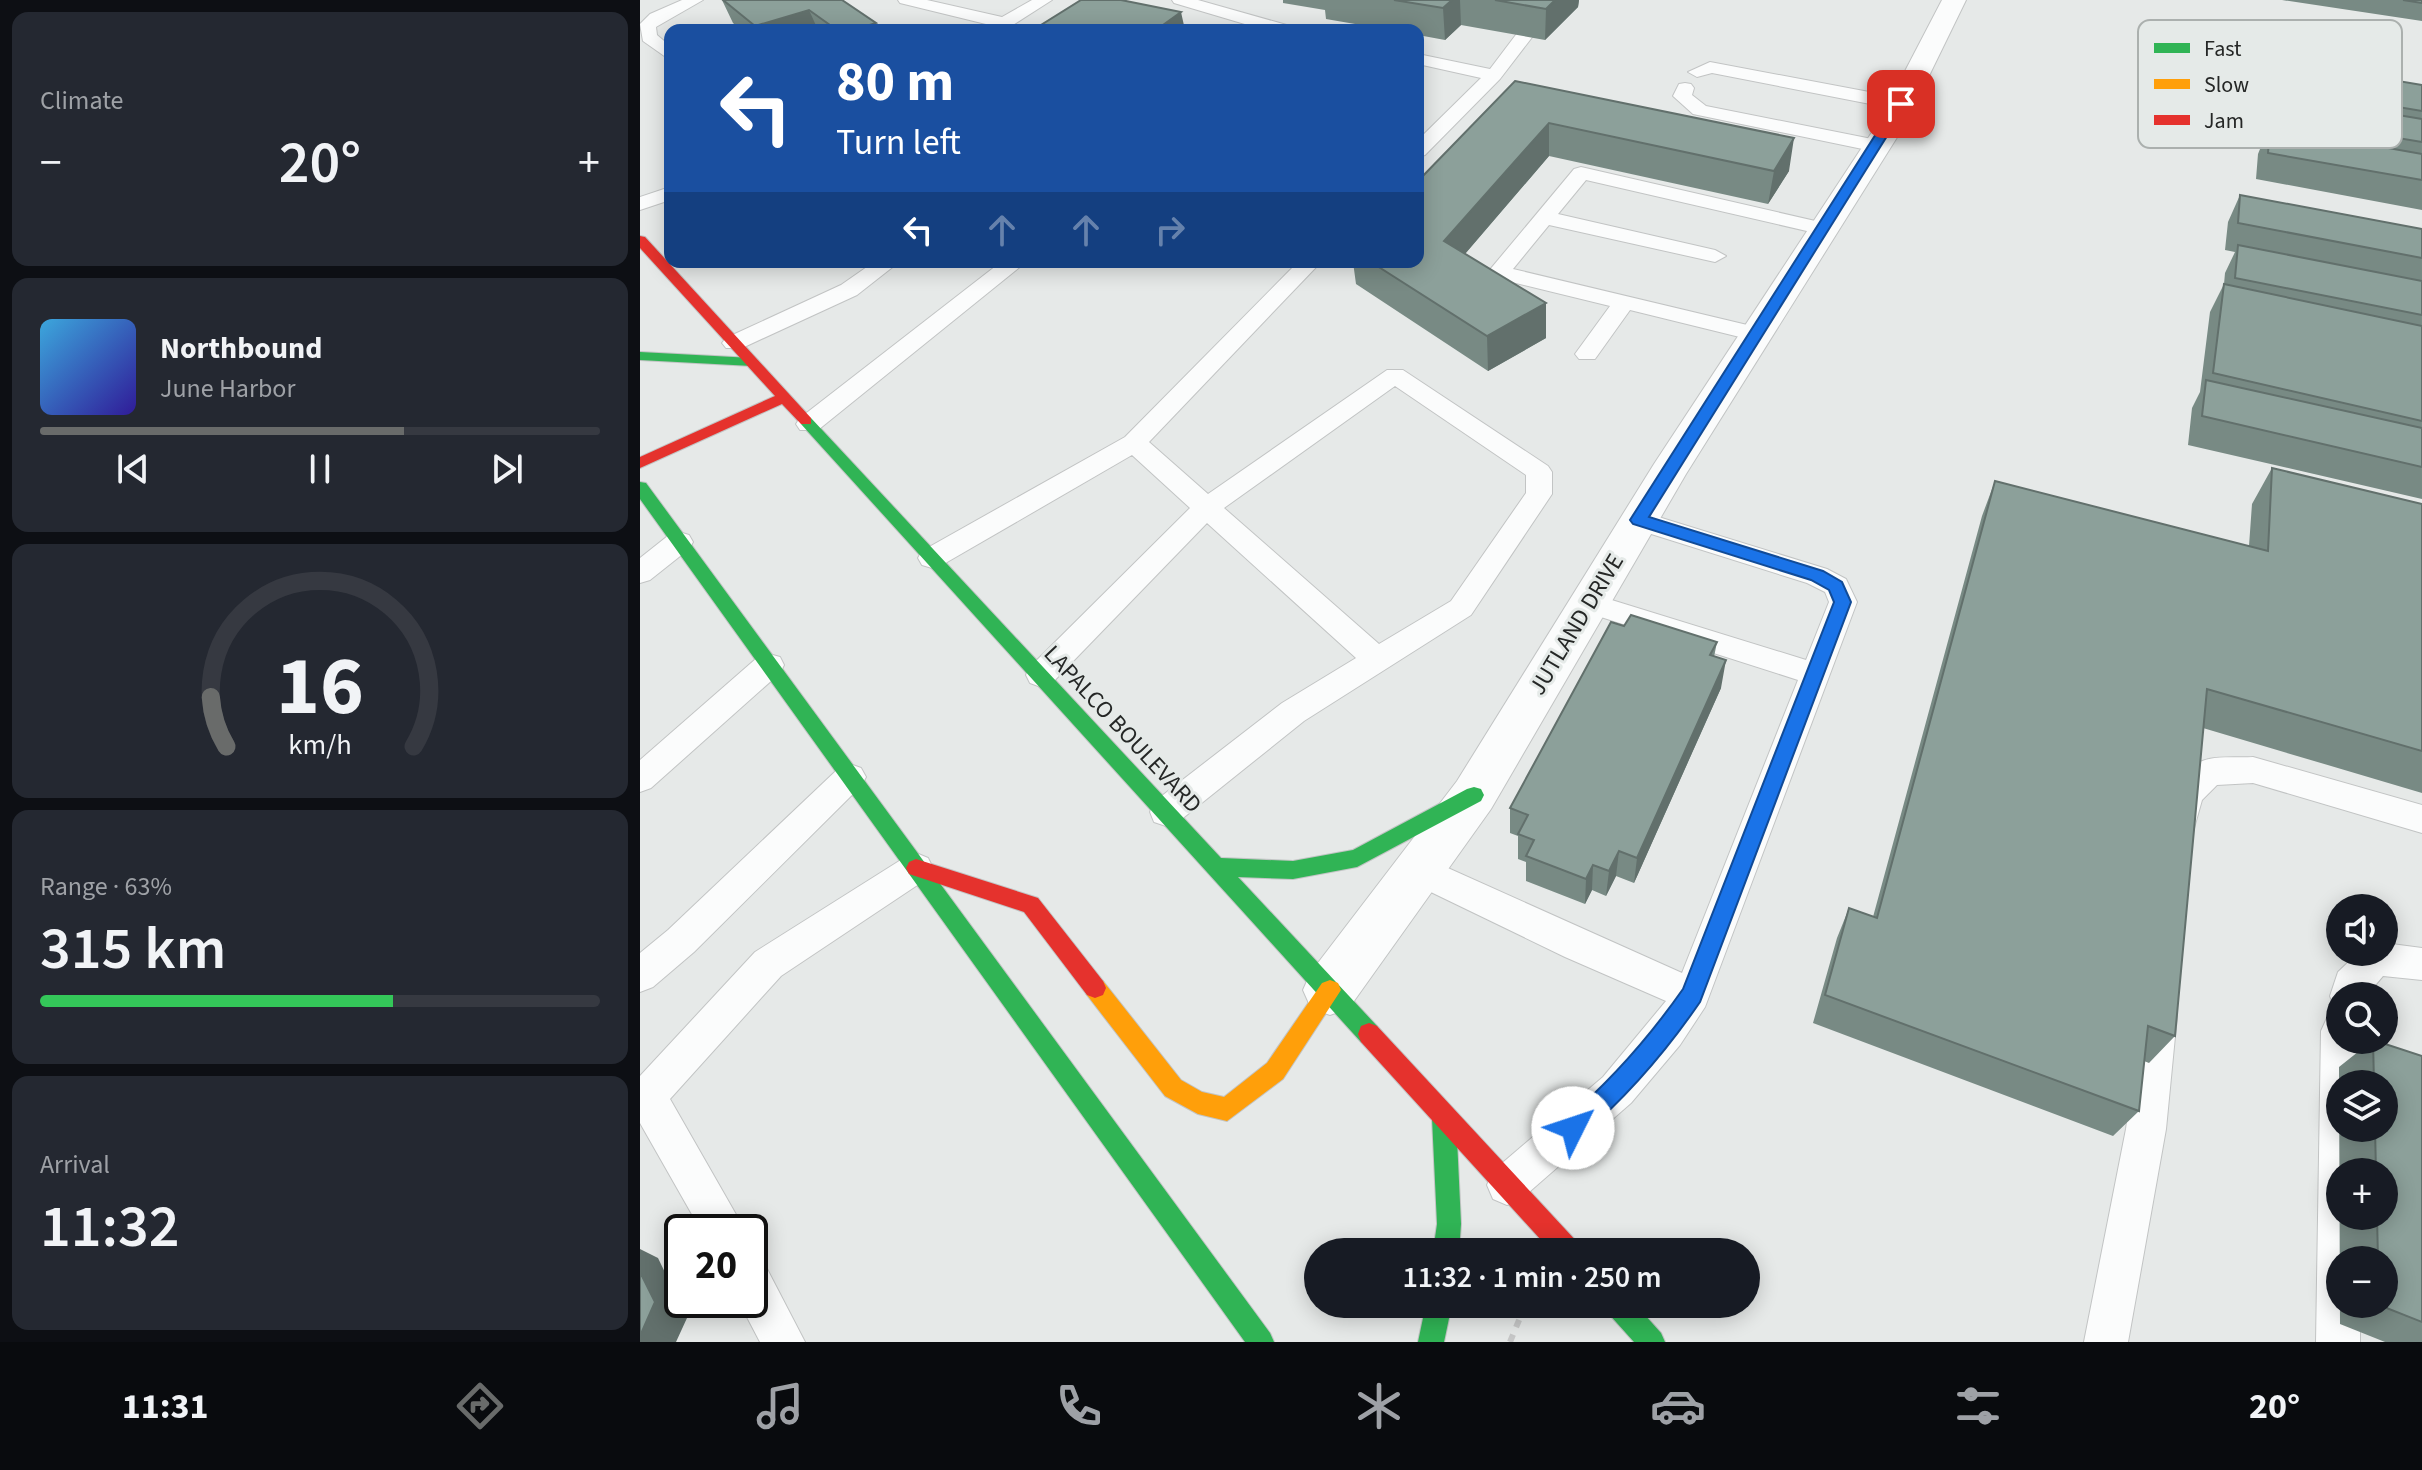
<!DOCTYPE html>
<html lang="en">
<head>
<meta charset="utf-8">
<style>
  :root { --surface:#171b24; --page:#242831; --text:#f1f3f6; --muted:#9ea1a6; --line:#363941; --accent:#696b6a }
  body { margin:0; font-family:"Source Sans 3",sans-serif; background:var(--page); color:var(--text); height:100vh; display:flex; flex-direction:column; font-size:30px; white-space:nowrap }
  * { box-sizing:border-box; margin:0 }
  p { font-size:26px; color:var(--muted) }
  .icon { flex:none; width:44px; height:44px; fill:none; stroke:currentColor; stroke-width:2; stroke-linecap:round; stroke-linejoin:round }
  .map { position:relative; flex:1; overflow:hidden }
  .side { display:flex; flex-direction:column; gap:12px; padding:12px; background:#0d0f14; width:640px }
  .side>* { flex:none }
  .hud { position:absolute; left:24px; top:24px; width:760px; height:244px; border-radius:16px; box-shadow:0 4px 20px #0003; background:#1a4fa0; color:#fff; overflow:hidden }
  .fabs { position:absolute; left:1686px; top:894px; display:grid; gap:16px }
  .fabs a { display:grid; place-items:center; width:72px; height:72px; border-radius:50%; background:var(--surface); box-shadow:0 4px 20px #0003; font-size:40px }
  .speed { position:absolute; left:24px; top:1214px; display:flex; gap:16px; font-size:40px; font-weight:700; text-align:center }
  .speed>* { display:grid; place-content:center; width:104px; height:104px; border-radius:50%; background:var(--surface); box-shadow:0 4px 20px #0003; line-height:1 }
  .speed .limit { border:4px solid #111; border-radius:12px; background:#fff; color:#111 }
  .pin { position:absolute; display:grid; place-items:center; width:68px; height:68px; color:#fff; margin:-34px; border-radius:16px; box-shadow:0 4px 12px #0006 }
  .me { position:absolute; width:88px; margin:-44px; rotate:49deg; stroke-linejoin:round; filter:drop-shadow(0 0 6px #0008) }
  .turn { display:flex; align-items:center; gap:28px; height:168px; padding:0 40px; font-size:36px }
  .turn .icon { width:104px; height:104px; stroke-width:2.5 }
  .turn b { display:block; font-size:56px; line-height:68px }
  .lanes { display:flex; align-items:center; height:76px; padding:0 40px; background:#0003; justify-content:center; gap:40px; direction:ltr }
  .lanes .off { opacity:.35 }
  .big { font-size:60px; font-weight:600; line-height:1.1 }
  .side .tile { flex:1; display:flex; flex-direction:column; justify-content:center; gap:12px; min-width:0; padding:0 28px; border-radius:16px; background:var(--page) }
  .side .dial { align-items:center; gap:0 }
  .dial svg { height:208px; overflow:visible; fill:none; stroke:var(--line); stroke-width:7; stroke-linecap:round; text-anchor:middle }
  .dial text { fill:var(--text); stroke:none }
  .song { display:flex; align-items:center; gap:24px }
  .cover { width:96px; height:96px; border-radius:12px; background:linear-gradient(135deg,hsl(200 70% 55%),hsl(250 70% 35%)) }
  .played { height:8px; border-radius:4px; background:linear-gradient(90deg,var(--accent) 65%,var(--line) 65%) }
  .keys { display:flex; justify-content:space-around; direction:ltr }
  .heat { display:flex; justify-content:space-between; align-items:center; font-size:44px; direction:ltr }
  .charge { height:12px; border-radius:6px; background:linear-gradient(90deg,#34c759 63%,var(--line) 0) }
  .trip { position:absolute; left:664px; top:1238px; width:456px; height:80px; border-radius:40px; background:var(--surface); box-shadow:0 4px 20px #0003; font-weight:600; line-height:80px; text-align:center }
  .tabs { display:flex; height:128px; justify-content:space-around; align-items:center; background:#090b0e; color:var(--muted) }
  .tabs .icon { width:56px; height:56px }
  .tabs .active { color:var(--accent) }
  .tabs b { font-size:36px; color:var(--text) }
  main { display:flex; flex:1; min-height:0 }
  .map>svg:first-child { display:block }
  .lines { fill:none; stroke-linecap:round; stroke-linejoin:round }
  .lane-casing { stroke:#c2c4c4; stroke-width:2 }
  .street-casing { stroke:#c2c4c4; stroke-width:2 }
  .fast-casing { stroke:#c2c4c4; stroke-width:2 }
  .slow-casing { stroke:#c2c4c4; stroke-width:2 }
  .jam-casing { stroke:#c2c4c4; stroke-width:2 }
  .path { stroke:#c7c8c8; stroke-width:6; stroke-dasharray:8 8; stroke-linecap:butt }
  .lane { fill:#fbfcfc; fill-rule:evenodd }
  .street { fill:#fbfcfc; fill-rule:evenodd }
  .fast { fill:#30b455; fill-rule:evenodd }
  .slow { fill:#ff9f0a; fill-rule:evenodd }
  .jam { fill:#e5322d; fill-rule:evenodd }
  .wall { fill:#788a84; fill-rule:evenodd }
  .shaded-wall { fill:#62706c }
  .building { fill:#8ca09a; stroke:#62706c; stroke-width:2 }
  .route { fill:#1a73e8; stroke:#114b97; stroke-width:2 }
  .labels { text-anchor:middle; stroke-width:6; stroke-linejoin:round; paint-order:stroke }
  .street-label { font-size:24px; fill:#252726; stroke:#e5eae8 }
  .key { fill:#e5eae8; stroke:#abb0ae; stroke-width:2 }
  .key-label { font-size:22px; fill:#252726 }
</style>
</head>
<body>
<main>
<section class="side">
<div class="tile"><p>Climate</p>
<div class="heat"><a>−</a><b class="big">20°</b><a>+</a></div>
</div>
<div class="tile">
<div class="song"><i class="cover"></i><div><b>Northbound</b><p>June Harbor</p></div></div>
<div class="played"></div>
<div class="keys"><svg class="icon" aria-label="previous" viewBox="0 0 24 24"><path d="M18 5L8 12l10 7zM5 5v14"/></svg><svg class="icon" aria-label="pause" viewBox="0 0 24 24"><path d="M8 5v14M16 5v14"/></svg><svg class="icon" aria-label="next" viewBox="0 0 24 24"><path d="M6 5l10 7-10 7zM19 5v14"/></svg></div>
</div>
<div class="tile dial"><svg viewBox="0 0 100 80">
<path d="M14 69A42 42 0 1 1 86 69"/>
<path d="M14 69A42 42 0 0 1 8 50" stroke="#696b6a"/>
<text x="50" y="56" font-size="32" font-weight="700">16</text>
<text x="50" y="72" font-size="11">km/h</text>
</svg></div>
<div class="tile"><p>Range · 63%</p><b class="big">315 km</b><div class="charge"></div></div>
<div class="tile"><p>Arrival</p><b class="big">11:32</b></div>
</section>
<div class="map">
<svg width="1782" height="1342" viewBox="0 0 1782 1342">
  <rect width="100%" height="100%" fill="#e6e9e8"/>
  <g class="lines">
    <!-- lane casing -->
    <g class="lane-casing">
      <path id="lane" d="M42 0H63L16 27 17 35 30 46V60L3 41 0 24 10 14Z
        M258 0H287L362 17 392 0H412L365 30H344L350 25 260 3Z
        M532 0H558L650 26 653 30H625L534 3Z
        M884 31 893 36 860 79 785 155 778 157V140L841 78 778 64V54L850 69 878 32Z
        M1070 62 1261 98 1270 104 1261 110 1072 73 1057 77 1048 72Z
        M1045 83 1051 84 1054 88 1052 95 1066 106 1237 140 1247 146 1237 152 1053 114 1033 96 1039 84Z
        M941 167 1184 223 1195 229 1184 235 946 180 918 214 1075 250 1086 256 1075 262 909 225 873 269 1124 329 1128 334 1124 339 1116 341 990 310 955 359H939L935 354 970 306 851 277 848 272 934 169Z
        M30 187V200L0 210V197Z
        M234 262H259L217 295 102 348H86L82 343 86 338 201 285Z
        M361 262H386L178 430H160L156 424 160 418Z
        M658 262H681L509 442 568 494 747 370H763L908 466 912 472V494L831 615 664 721 538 822 526 826 514 822 510 812 514 802 642 703 716 658 567 523 412 683 401 687 390 683 386 675 390 667 550 508 492 455 302 565 292 568 282 565 278 558 282 551 485 437ZM755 386 886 475V493L811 601 739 644 584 508Z
        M999 511 1187 569 1206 579 1217 602 1065 1007 1040 1045 991 1103 881 1199 867 1205 853 1199 847 1185 853 1171 963 1077 1026 1001 925 957 766 880 761 870 766 860 778 855 790 860 1042 973 1158 680 939 610 935 603 939 596 949 593 1166 660 1189 602 1185 592 1167 583 989 527 986 520 989 513Z
        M39 532 49 535 53 542 49 549 10 580 0 583V558L29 535Z
        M129 654 140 657 144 665 140 673 11 788 0 792V760L118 657Z
        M1613 757 1782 805V833L1613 783 1577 785 1562 800 1554 828 1542 832 1530 828C1518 803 1542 764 1569 759 1583 756 1599 758 1613 757Z
        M210 764 221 768 226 777 221 786 54 952 13 987 0 992V953L28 930 199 768Z
        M276 853 288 858 293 868 288 878 141 976 30 1099 106 1232H62L0 1123V1076L115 952 264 858Z
        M1744 943 1782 948V980L1743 976 1726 996H1700V1010L1695 1008 1690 996 1698 972 1719 952H1744Z
        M1519 999 1532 1004 1537 1016 1526 1129 1488 1342H1444L1486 1129 1501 1016 1506 1004Z
        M1700 1013V1040H1719V1084H1700V1128H1719V1172H1700V1216H1719V1260H1700V1304H1720V1342H1676L1681 1031 1687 1018Z
        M110 1259 125 1265 165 1342H120L98 1300H110Z"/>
    </g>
    <!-- street casing -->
    <g class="street-casing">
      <path id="street" d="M1302 0H1326L1266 123 1046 474 851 809 709 1008 690 1015 671 1008 663 990 671 972 817 781 1014 464 1238 123Z"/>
    </g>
    <!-- fast casing -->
    <g class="fast-casing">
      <path id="fast" d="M0 352 112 358 119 362 112 366 0 360Z
        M166 416 171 418 581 858 653 861 713 850 827 789 834 787 841 789 844 795 841 801 717 867 653 879 598 877 737 1026 740 1034 737 1042 729 1045 721 1042 161 424V418Z
        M0 482 6 483 630 1333 634 1342H605L0 499Z
        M804 1106 812 1110 816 1118 821 1224 819 1252H793L797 1224 792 1118 796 1110Z
        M786 1304H812L804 1342H778Z
        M964 1304H995L1021 1333 1025 1342H994L968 1313Z"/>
    </g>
    <!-- slow casing -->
    <g class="slow-casing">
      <path id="slow" d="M455 978 463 981 541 1080 562 1092 584 1097 627 1063 682 983 690 980 698 983 701 990 643 1079 587 1121 558 1114 525 1096 447 995 444 988 447 981Z"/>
    </g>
    <!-- jam casing -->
    <g class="jam-casing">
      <path id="jam" d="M0 236 5 237 171 418V424H161L142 404 0 468V457L135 396 0 248Z
        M276 859 398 898 463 981 466 988 463 995 455 998 447 995 384 912 269 874 266 868 269 862Z
        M729 1023 737 1026 938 1243 942 1252H912L721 1042 718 1034 721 1026Z"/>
    </g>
    <!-- path -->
    <path class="path" d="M870 1342 884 1308"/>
    <!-- lane -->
    <use href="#lane" class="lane"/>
    <!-- street -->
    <use href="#street" class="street"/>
    <!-- fast -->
    <use href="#fast" class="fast"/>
    <!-- slow -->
    <use href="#slow" class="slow"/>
    <!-- jam -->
    <use href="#jam" class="jam"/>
  </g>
  <!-- wall -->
  <path class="wall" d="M82 0H202L239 30H101L93 23Z
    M643 0H939L938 7 905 40 821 25 805 40 778 35V30H750L686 19 685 10 643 3Z
    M1642 0H1782V21Z
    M1646 50 1740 78 1782 85V210L1616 179 1618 154 1622 144 1607 142 1609 118 1621 92 1634 94 1635 75Z
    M875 81 1149 171 1128 204 909 156 825 254 906 303V338L848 371 716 284 713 262H778Z
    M1600 195 1782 229V499L1548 445 1552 408 1560 392 1570 312 1584 284 1585 273 1595 252 1585 250 1588 222Z
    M1632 468 1782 504V793L1563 728 1535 1036 1509 1063 1504 1061 1499 1111 1473 1136 1173 1023 1197 938 1209 908 1233 917 1342 516 1355 481 1609 546 1612 504Z
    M984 626 1077 642 1074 657 1081 688 994 883 976 876 966 896 952 890 945 904 886 881V862L878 859V836L870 833V808Z
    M1733 1040 1782 1056V1342H1745L1700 1324 1699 1067ZM1700 1084H1744V1128H1700ZM1700 1172H1744V1216H1700ZM1700 1260H1744V1304H1700Z"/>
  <!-- shaded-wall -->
  <path class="shaded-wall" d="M812 0H820L821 25 805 40 803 8Z
    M915 0H939L938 7 905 40 906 9Z
    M169 10 178 30H117L115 26Z
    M541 12 545 30H516Z
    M236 23 239 30H214Z
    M909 123V156L806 276 804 241Z
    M1154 138 1149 171 1128 204 1134 171Z
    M906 303V338L848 371 847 336Z
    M1086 660 1081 688 994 883 997 858Z
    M979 851 976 876 966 896 969 871Z
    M953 865 952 890 945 904 946 879Z
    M0 1249 18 1258 47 1318 36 1342H0Z"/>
  <!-- building -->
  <path class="building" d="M83 0H202L236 23 214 30H197L169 10 115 26Z
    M441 0H481L541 12 516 30H393Z
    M754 0H812L803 8Z
    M855 0H915L906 9Z
    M1763 0H1782V3Z
    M1646 50 1739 65 1740 78 1782 85V111L1644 88Z
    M875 81 1154 138 1134 171 909 123 804 241 906 303 847 336 731 262H778V181Z
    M1621 92 1782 119V142L1619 115Z
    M1630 127 1782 154V180L1628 153Z
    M1600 195 1782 229V258L1598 223Z
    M1598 245 1782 281V315L1595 278Z
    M1584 284 1782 326V421L1573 373Z
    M1566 380 1782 428V467L1562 416Z
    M1632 468 1782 504V751L1567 689 1535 1036 1508 1026 1499 1111 1185 995 1209 908 1237 918 1355 481 1628 551Z
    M991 615 1077 642 1070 655 1086 660 997 858 979 851 969 871 953 865 946 879 886 856 894 840 878 834 888 815 870 808 971 622 984 626Z
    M1733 1040 1782 1056V1322L1739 1305V1304H1744V1260H1738L1737 1216H1744V1172H1736L1735 1128H1744V1084H1734Z
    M0 1272 15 1302 0 1336Z"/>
  <!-- route -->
  <path class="route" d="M1257 101 1267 104 1009 517 1183 571 1202 582 1211 602 1060 1002C1025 1053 988 1096 941 1136L933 1140 925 1136 921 1128 925 1120C972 1080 1008 1039 1043 989L1194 602 1189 590 1171 580 993 524 990 520Z"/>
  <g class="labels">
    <!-- street labels -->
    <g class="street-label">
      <text transform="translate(936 624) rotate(-59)" y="8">JUTLAND DRIVE</text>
      <text transform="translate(483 729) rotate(47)" y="8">LAPALCO BOULEVARD</text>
    </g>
  </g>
  <!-- legend -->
  <rect x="1498" y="20" width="264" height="128" rx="12" class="key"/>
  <rect x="1514" y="43" width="36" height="10" fill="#30b455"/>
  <rect x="1514" y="79" width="36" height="10" fill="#ff9f0a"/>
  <rect x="1514" y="115" width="36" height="10" fill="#e5322d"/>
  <g class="key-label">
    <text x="1564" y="56">Fast</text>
    <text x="1564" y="92">Slow</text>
    <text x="1564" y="128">Jam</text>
  </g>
</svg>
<div class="fabs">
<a><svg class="icon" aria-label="sound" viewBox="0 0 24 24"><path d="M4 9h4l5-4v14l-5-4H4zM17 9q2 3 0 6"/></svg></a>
<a><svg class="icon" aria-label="search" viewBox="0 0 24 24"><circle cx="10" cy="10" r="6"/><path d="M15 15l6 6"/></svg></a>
<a><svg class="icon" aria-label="layers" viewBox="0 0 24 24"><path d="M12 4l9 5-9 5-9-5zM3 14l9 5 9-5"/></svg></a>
<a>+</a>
<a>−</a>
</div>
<div class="speed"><div class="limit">20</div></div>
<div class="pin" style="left:1261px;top:104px;background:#d93025"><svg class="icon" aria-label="arrive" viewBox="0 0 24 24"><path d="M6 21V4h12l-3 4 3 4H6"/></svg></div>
<svg class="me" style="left:933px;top:1128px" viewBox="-20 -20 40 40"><circle r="19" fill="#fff"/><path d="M0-13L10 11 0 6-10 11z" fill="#1a73e8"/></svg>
<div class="trip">11:32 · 1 min · 250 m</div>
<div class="hud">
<div class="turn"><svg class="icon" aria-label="left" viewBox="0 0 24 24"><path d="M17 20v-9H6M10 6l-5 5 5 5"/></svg><div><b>80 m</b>Turn left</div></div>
<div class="lanes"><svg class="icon" aria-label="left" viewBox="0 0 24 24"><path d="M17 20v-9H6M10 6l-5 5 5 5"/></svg><svg class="icon off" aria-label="ahead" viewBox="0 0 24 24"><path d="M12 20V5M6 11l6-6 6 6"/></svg><svg class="icon off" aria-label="ahead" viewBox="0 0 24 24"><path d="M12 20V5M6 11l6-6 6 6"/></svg><svg class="icon off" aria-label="right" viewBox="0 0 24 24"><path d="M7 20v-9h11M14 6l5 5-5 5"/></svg></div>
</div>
</div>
</main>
<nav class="tabs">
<b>11:31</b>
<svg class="icon active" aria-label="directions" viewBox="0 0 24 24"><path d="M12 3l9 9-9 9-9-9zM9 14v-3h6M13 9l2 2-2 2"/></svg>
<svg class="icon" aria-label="music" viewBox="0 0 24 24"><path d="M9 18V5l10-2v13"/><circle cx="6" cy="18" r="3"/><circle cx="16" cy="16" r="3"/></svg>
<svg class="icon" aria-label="phone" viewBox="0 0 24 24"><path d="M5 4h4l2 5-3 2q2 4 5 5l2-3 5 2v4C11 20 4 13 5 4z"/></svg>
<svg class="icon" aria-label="climate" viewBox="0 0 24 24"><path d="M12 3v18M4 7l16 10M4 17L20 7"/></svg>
<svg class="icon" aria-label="car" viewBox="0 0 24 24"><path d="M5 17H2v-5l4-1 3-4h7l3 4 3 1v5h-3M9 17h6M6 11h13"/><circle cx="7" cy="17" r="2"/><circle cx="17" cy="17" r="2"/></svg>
<svg class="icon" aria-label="filters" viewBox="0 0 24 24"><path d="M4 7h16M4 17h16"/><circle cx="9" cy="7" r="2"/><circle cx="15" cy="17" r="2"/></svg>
<b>20°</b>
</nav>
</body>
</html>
